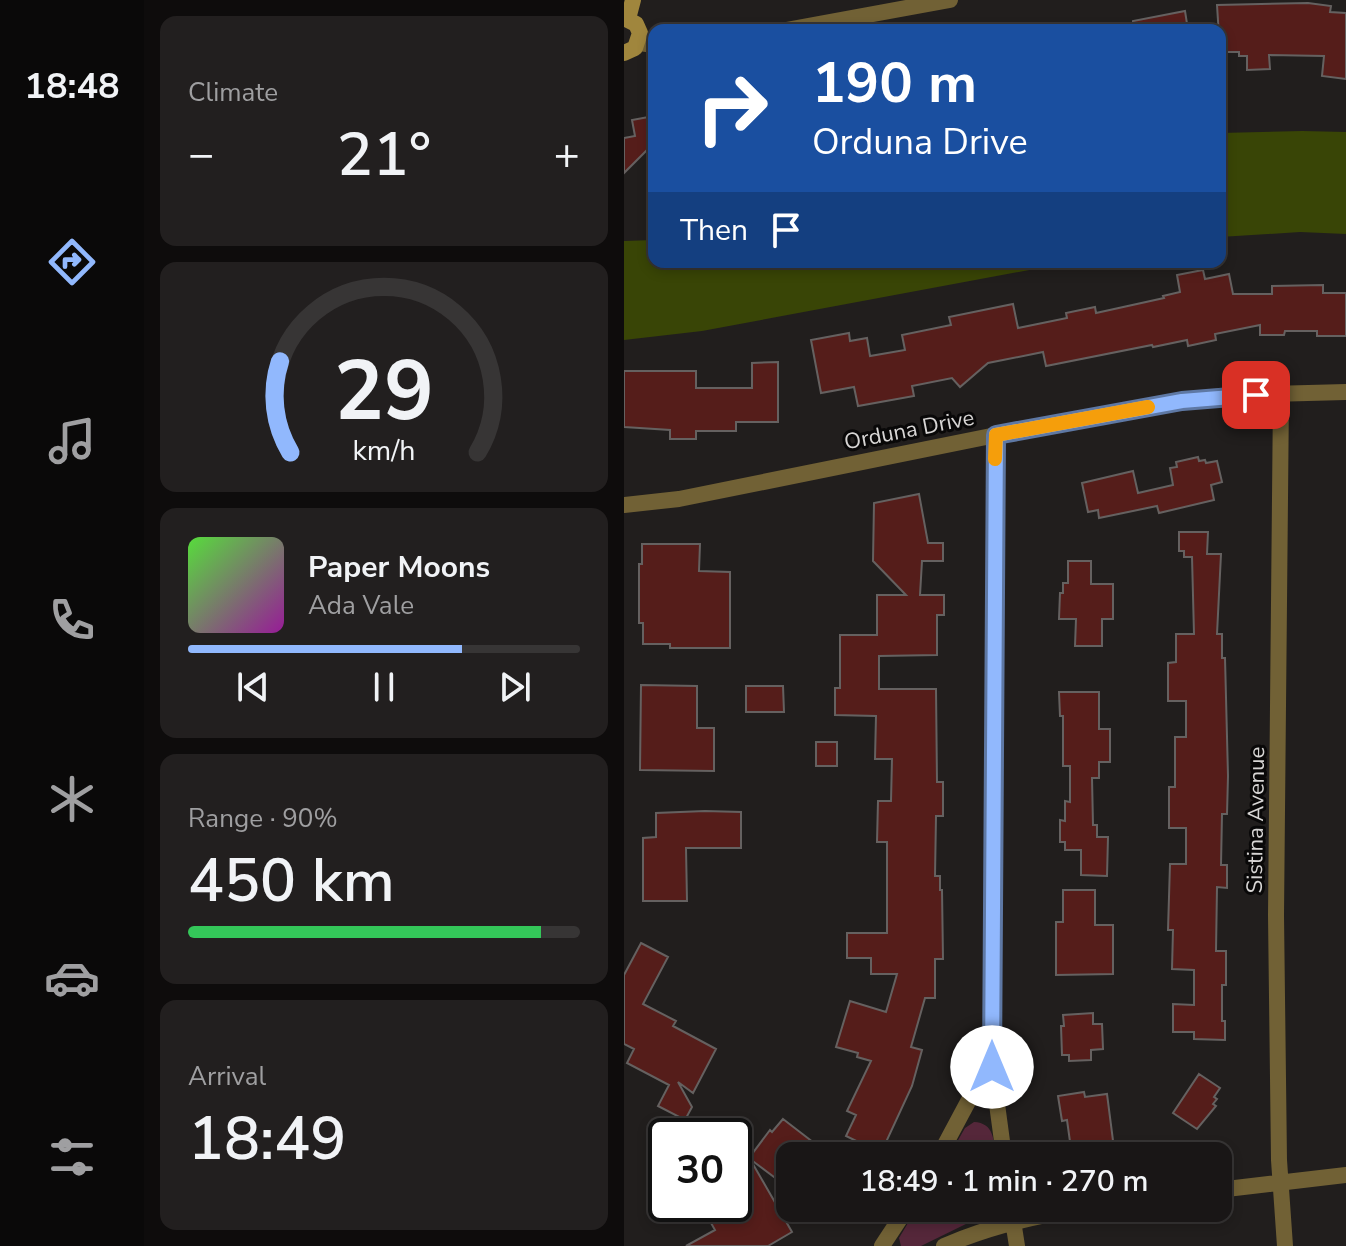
<!DOCTYPE html>
<html lang="en">
<head>
<meta charset="utf-8">
<style>
  :root { --surface:#191616; --page:#221f1f; --text:#f1f3f6; --muted:#9f9fa1; --line:#373535; --accent:#91b8fd }
  body { margin:0; font-family:"Nunito Sans",sans-serif; background:var(--page); color:var(--text); height:100vh; display:flex; flex-direction:column; font-size:30px; white-space:nowrap }
  * { box-sizing:border-box; margin:0 }
  p { font-size:26px; color:var(--muted) }
  .icon { flex:none; width:44px; height:44px; fill:none; stroke:currentColor; stroke-width:2; stroke-linecap:round; stroke-linejoin:round }
  .map { position:relative; flex:1; overflow:hidden }
  .sheet { display:flex; flex-direction:column; gap:16px; padding:16px; background:#0e0c0c; width:480px }
  .sheet>* { flex:none }
  .guide { position:absolute; left:24px; top:24px; width:578px; height:244px; border-radius:16px; box-shadow:0 4px 12px #0003,0 0 0 2px var(--line); background:#1a4fa0; color:#fff; overflow:hidden }
  .speed { position:absolute; left:24px; top:1118px; display:flex; gap:16px; font-size:40px; font-weight:700; text-align:center }
  .speed>* { display:grid; place-content:center; width:104px; height:104px; border-radius:50%; background:var(--surface); box-shadow:0 4px 12px #0003,0 0 0 2px var(--line); line-height:1 }
  .speed .limit { border:4px solid #111; border-radius:12px; background:#fff; color:#111 }
  .pin { position:absolute; display:grid; place-items:center; width:68px; height:68px; color:#fff; margin:-34px; border-radius:16px; box-shadow:0 4px 12px #0006 }
  .me { position:absolute; width:88px; margin:-44px; rotate:0deg; stroke-linejoin:round; filter:drop-shadow(0 0 6px #0008) }
  .turn { display:flex; align-items:center; gap:28px; height:168px; padding:0 32px; font-size:36px }
  .turn .icon { width:104px; height:104px; stroke-width:2.5 }
  .turn b { display:block; font-size:56px; line-height:68px }
  .then { display:flex; align-items:center; height:76px; padding:0 32px; background:#0003; gap:16px; font-size:30px }
  .big { font-size:60px; font-weight:600; line-height:1.1 }
  .sheet .tile { flex:1; display:flex; flex-direction:column; justify-content:center; gap:12px; min-width:0; padding:0 28px; border-radius:16px; background:var(--page) }
  .sheet .dial { align-items:center; gap:0 }
  .dial svg { height:208px; overflow:visible; fill:none; stroke:var(--line); stroke-width:7; stroke-linecap:round; text-anchor:middle }
  .dial text { fill:var(--text); stroke:none }
  .song { display:flex; align-items:center; gap:24px }
  .cover { width:96px; height:96px; border-radius:12px; background:linear-gradient(135deg,hsl(110 70% 55%),hsl(300 70% 35%)) }
  .played { height:8px; border-radius:4px; background:linear-gradient(90deg,var(--accent) 70%,var(--line) 70%) }
  .keys { display:flex; justify-content:space-around; direction:ltr }
  .heat { display:flex; justify-content:space-between; align-items:center; font-size:44px; direction:ltr }
  .charge { height:12px; border-radius:6px; background:linear-gradient(90deg,#34c759 90%,var(--line) 0) }
  .trip { position:absolute; left:152px; top:1142px; width:456px; height:80px; border-radius:16px; background:var(--surface); box-shadow:0 4px 12px #0003,0 0 0 2px var(--line); font-weight:600; line-height:80px; text-align:center }
  main { display:flex; flex:1; min-height:0 }
  .tab-bar { display:flex; flex-direction:column; width:144px; justify-content:space-around; align-items:center; background:#0a0909; color:var(--muted) }
  .tab-bar .icon { width:56px; height:56px }
  .tab-bar .active { color:var(--accent) }
  .tab-bar b { font-size:36px; color:var(--text) }
  .map>svg:first-child { display:block }
  .green { fill:#55273a }
  .water { fill:#394506 }
  .building { fill:#551d1a; stroke:#656160; stroke-width:2 }
  .lines { fill:none; stroke-linecap:round; stroke-linejoin:round }
  .street { stroke:#716135; stroke-width:16 }
  .secondary { stroke:#a0863d; stroke-width:16 }
  .route-casing { stroke:#5e78a4; stroke-width:20 }
  .route { stroke:#91b8fd; stroke-width:14 }
  .slow { stroke:#f59e0b; stroke-width:14 }
  .labels { text-anchor:middle; stroke-width:6; stroke-linejoin:round; paint-order:stroke }
  .street-label { font-size:22px; fill:#d7d5d4; stroke:#090808 }
</style>
</head>
<body>
<main>
<nav class="tab-bar">
<b>18:48</b>
<svg class="icon active" aria-label="directions" viewBox="0 0 24 24"><path d="M12 3l9 9-9 9-9-9zM9 14v-3h6M13 9l2 2-2 2"/></svg>
<svg class="icon" aria-label="music" viewBox="0 0 24 24"><path d="M9 18V5l10-2v13"/><circle cx="6" cy="18" r="3"/><circle cx="16" cy="16" r="3"/></svg>
<svg class="icon" aria-label="phone" viewBox="0 0 24 24"><path d="M5 4h4l2 5-3 2q2 4 5 5l2-3 5 2v4C11 20 4 13 5 4z"/></svg>
<svg class="icon" aria-label="climate" viewBox="0 0 24 24"><path d="M12 3v18M4 7l16 10M4 17L20 7"/></svg>
<svg class="icon" aria-label="car" viewBox="0 0 24 24"><path d="M5 17H2v-5l4-1 3-4h7l3 4 3 1v5h-3M9 17h6M6 11h13"/><circle cx="7" cy="17" r="2"/><circle cx="17" cy="17" r="2"/></svg>
<svg class="icon" aria-label="filters" viewBox="0 0 24 24"><path d="M4 7h16M4 17h16"/><circle cx="9" cy="7" r="2"/><circle cx="15" cy="17" r="2"/></svg>
</nav>
<section class="sheet">
<div class="tile"><p>Climate</p>
<div class="heat"><a>−</a><b class="big">21°</b><a>+</a></div>
</div>
<div class="tile dial"><svg viewBox="0 0 100 80">
<path d="M14 69A42 42 0 1 1 86 69"/>
<path d="M14 69A42 42 0 0 1 10 34" stroke="#91b8fd"/>
<text x="50" y="56" font-size="32" font-weight="700">29</text>
<text x="50" y="72" font-size="11">km/h</text>
</svg></div>
<div class="tile">
<div class="song"><i class="cover"></i><div><b>Paper Moons</b><p>Ada Vale</p></div></div>
<div class="played"></div>
<div class="keys"><svg class="icon" aria-label="previous" viewBox="0 0 24 24"><path d="M18 5L8 12l10 7zM5 5v14"/></svg><svg class="icon" aria-label="pause" viewBox="0 0 24 24"><path d="M8 5v14M16 5v14"/></svg><svg class="icon" aria-label="next" viewBox="0 0 24 24"><path d="M6 5l10 7-10 7zM19 5v14"/></svg></div>
</div>
<div class="tile"><p>Range · 90%</p><b class="big">450 km</b><div class="charge"></div></div>
<div class="tile"><p>Arrival</p><b class="big">18:49</b></div>
</section>
<div class="map">
<svg width="722" height="1246" viewBox="0 0 722 1246">
  <rect width="100%" height="100%" fill="#211e1d"/>
  <!-- green -->
  <path class="green" d="M350 1122C370 1123 370 1140 371 1156H325L341 1128Z
    M293 1208H358L344 1223 297 1246H277L275 1238Z"/>
  <!-- water -->
  <path class="water" d="M678 131 722 132V234L676 232 596 237V133Z
    M30 240V262H448L78 331 0 340V241Z"/>
  <!-- building -->
  <path class="building" d="M684 3 707 6 706 12 722 13V79L698 76 700 56 645 55 646 69 623 70V56H615V52H596L593 5Z
    M561 11 564 30H509V21Z
    M30 116V143L0 173V138L11 136 8 120Z
    M579 270 581 279 605 274 609 294H648V286L699 285V293H722V336H693V331H661L660 335H636V325L591 334 592 340 564 346 563 340 529 347 528 345 422 366 419 352 364 363 336 387 328 378 288 386 290 396 234 406 230 387 197 393 187 340 225 333 226 341 243 338 246 356 281 350 278 335 327 325 325 317 389 304 394 328 443 318 442 313 471 307 472 313 540 298 539 296 556 292 553 275Z
    M154 362V422H112V431H72V439H46V430L0 427V371H72V388H128V363Z
    M574 457 575 461 581 460 582 463 593 461 598 482 587 485 590 500 535 513 533 506 475 518 474 510 464 512 458 483 509 471 514 493 549 485 546 468 553 467 552 462Z
    M295 494 304 543H319V561H298L296 595H320V615H313V655L255 656V689H312L313 782H319V816H312L311 876H316V890H318L319 959H311V998H301L287 1047 298 1050 288 1086 257 1153 222 1136 232 1115 223 1111 247 1061 233 1057 234 1053 212 1047 226 1001 262 1012 273 974H247V958H223V933H263V842H253L254 801H267L268 759H251L252 716 211 715V688H216V635H253V595H282L249 561 250 503Z
    M555 532H584L583 554H597L593 634H598V658H601L604 776 603 814H598L597 865H603V888L593 887 592 951H602V985H598V1021H601V1040L570 1039V1032H549V1004L570 1005V970L548 969 549 930H544L546 864H562V828H545V787H551V737H562V701H544V663L552 662V634H570L568 557H560V551H555Z
    M18 544H76L75 571 106 572V648H46V644H19V623H15V564H18Z
    M444 561H467V584H489V619H478V646H451L452 619H435L436 593H439V583H444Z
    M17 685 73 686V728H90V771L16 770Z
    M122 686H159L160 712H122Z
    M435 692H475V729H486V762H475V778H468L469 825H473V837H484L483 876 457 875V850H441V842H436V820L441 821V801L446 802V766H439V716H436Z
    M192 742H213V766H192Z
    M81 811 117 812V848H62L63 901H19V838L32 837V813Z
    M439 890H471V925H489V974L432 975V922H439Z
    M17 943 44 957 19 1004 52 1021 49 1026 92 1049 69 1093 54 1082 68 1107 61 1120 34 1106 45 1085 3 1063 10 1049 0 1044V975Z
    M469 1013V1024H478L479 1049 467 1050V1060L445 1061V1055H438L437 1026H440L439 1015Z
    M575 1074 596 1088 590 1097 593 1099 589 1104 592 1106 573 1129 549 1113Z
    M460 1092 461 1097 483 1094 491 1156H448L443 1120 438 1121 434 1096Z
    M159 1119 207 1156H166V1189L126 1159 168 1232 144 1246H62L91 1230 82 1214 98 1204H110V1178L146 1130 148 1132Z"/>
  <g class="lines">
    <!-- street -->
    <path class="street" d="M162 30 326 0
      M15 43 30 45
      M657 394 652 915 655 1160 661 1246
      M372 435 368 1067 380 1156
      M0 505 55 499 372 435 558 401 608 395 722 392
      M315 1156 346 1098 368 1067
      M594 1190 722 1175
      M387 1208 393 1246
      M258 1246 283 1208
      M320 1246C364 1227 414 1215 461 1208"/>
    <!-- secondary -->
    <path class="secondary" d="M0 18 12 24 16 33 11 48 0 53
      M4 19 9 0"/>
  </g>
  <g class="lines">
    <!-- route casing -->
    <g class="route-casing">
      <path id="route" d="M368 1067 372 435 558 401 632 395"/>
    </g>
    <!-- route -->
    <use href="#route" class="route"/>
    <!-- slow -->
    <path class="slow" d="M371 459 372 435 524 407"/>
  </g>
  <g class="labels">
    <!-- street labels -->
    <g class="street-label">
      <text transform="translate(285 429) rotate(-11)" y="8">Orduna Drive</text>
      <text transform="translate(631 820) rotate(-89)" y="8">Sistina Avenue</text>
    </g>
  </g>
</svg>
<div class="speed"><div class="limit">30</div></div>
<div class="pin" style="left:632px;top:395px;background:#d93025"><svg class="icon" aria-label="arrive" viewBox="0 0 24 24"><path d="M6 21V4h12l-3 4 3 4H6"/></svg></div>
<svg class="me" style="left:368px;top:1067px" viewBox="-20 -20 40 40"><circle r="19" fill="#fff"/><path d="M0-13L10 11 0 6-10 11z" fill="#91b8fd"/></svg>
<div class="trip">18:49 · 1 min · 270 m</div>
<div class="guide">
<div class="turn"><svg class="icon" aria-label="right" viewBox="0 0 24 24"><path d="M7 20v-9h11M14 6l5 5-5 5"/></svg><div><b>190 m</b>Orduna Drive</div></div>
<div class="then">Then<svg class="icon" aria-label="arrive" viewBox="0 0 24 24"><path d="M6 21V4h12l-3 4 3 4H6"/></svg></div>
</div>
</div>
</main>
</body>
</html>
